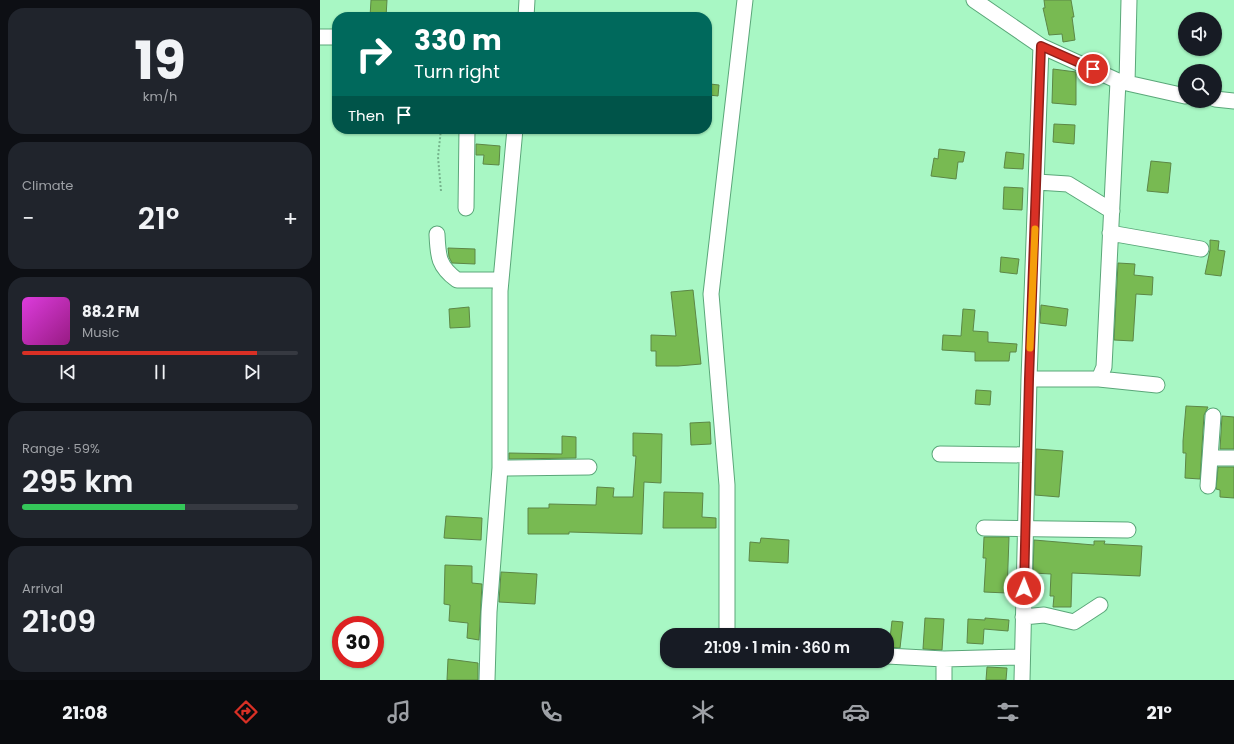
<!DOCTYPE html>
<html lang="en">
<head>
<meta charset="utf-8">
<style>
  :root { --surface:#171b24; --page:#20242c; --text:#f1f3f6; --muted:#9ea1a6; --line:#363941; --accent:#d93025 }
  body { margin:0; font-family:Poppins,sans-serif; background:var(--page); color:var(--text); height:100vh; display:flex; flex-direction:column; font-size:15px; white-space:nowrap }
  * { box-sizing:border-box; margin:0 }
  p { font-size:13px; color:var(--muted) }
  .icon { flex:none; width:22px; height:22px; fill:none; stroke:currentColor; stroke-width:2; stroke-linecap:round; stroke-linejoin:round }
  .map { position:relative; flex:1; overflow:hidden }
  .drawer { display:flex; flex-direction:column; gap:8px; padding:8px; background:#0d0f14; width:320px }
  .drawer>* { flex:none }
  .guide { position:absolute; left:12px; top:12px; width:380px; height:122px; border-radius:16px; box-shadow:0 1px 3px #0004; background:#00695c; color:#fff; overflow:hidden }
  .controls { position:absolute; left:858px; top:12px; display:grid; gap:8px }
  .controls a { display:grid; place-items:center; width:44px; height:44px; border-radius:50%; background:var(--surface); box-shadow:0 1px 3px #0004; font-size:20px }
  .speed { position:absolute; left:12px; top:616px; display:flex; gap:8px; font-size:20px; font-weight:700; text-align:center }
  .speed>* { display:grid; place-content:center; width:52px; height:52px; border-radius:50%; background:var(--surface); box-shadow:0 1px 3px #0004; line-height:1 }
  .speed .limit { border:6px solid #d22; background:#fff; color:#111 }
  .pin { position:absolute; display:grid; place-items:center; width:34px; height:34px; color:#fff; margin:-17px; border:2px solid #fff; border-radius:50%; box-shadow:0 1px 4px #0007 }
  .me { position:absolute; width:44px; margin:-22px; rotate:1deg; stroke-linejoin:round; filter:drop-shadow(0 0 3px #0008) }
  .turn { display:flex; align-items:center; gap:14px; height:84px; padding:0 16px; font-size:18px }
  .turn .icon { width:52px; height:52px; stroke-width:2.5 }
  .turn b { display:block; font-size:28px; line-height:34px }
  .then { display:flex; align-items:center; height:38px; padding:0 16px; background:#0003; gap:8px; font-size:15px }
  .big { font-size:30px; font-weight:600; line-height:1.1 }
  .drawer .tile { flex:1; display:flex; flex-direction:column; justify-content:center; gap:6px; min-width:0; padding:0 14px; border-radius:16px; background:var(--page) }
  .drawer .dial { align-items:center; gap:0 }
  .dial b { font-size:52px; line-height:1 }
  .song { display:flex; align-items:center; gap:12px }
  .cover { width:48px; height:48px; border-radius:6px; background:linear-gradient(135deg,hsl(300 70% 55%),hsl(310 70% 35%)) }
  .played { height:4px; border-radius:2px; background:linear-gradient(90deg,var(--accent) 85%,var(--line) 85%) }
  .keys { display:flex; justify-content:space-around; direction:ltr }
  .heat { display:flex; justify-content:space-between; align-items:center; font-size:22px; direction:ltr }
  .charge { height:6px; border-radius:3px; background:linear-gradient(90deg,#34c759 59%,var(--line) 0) }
  .trip { position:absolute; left:340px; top:628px; width:234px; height:40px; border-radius:16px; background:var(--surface); box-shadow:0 1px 3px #0004; font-weight:600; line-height:40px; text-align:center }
  .tabs { display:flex; height:64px; justify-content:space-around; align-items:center; background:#090b0e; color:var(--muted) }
  .tabs .icon { width:28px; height:28px }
  .tabs .on { color:var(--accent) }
  .tabs b { font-size:18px; color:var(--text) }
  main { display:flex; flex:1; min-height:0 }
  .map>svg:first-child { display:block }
  .building { fill:#78ba52; stroke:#5c8746 }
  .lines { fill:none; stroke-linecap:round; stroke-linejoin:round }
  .minor-casing { stroke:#5aa779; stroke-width:17 }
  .path { stroke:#76b58d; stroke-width:2; stroke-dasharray:2 2; stroke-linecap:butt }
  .minor { stroke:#fff; stroke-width:15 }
  .route-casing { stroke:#8d1f18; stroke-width:10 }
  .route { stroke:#d93025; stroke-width:7 }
  .slow { stroke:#f59e0b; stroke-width:7 }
</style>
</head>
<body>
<main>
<section class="drawer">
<div class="tile dial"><b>19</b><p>km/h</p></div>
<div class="tile"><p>Climate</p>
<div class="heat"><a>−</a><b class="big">21°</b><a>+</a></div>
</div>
<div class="tile">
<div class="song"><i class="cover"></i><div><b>88.2 FM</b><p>Music</p></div></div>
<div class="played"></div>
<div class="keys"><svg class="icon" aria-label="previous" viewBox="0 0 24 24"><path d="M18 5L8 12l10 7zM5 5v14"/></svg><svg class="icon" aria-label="pause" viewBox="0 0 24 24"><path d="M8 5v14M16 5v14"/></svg><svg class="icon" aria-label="next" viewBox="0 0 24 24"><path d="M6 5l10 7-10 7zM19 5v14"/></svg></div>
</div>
<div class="tile"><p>Range · 59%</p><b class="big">295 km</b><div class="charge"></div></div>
<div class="tile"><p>Arrival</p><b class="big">21:09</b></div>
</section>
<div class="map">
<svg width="914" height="680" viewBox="0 0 914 680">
  <rect width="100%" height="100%" fill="#a8f7c4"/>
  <!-- building -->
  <path class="building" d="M51 0H67L66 17H50Z
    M724 0H751L754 17H752L755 40 743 42 742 34 729 35 723 8H725Z
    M733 69 756 72V105L732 103Z
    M390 84 399 85 398 96 389 95Z
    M734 124 755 125 754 144 733 142Z
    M156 144 180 146 179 165 163 164 164 155H156Z
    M619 149 645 152 643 162H638L636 179 611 176 614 158 618 159Z
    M686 152 704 154 703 169 684 168Z
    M831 161 851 163 848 193 827 191Z
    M684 187 703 188 702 210 683 209Z
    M890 240 899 241 898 250 905 251 901 276 885 274 890 250Z
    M128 248 155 249V264L132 263 129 257Z
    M681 257 699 259 697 274 680 272Z
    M798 263 815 264 814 275 833 277 832 295 816 294 813 341 794 340Z
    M373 290 381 364 358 366H336V351H331V335L356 336 351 292Z
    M721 305 748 309 746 326 720 323Z
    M149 307 150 327 130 328 129 309Z
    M643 309 655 310 653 331 668 332V342L697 344 696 352H690L689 361H655V352L622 350 623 335 641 336Z
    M656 390 671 391 670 405 655 404Z
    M866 406 888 407 884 415 880 479 865 478 866 453H863V441Z
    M902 416 914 417V449H900Z
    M390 422 391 444 371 445 370 423Z
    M313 433 342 434 341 483 324 482 322 534 249 532V534H208V508H229V504L276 505 277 487 294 488 293 497H313L316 456H313Z
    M242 436 256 437V458L189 459V453L242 454Z
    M716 449 743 451 739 497 715 495Z
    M898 467H914V498L900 497V490L896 489Z
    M344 492 383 493 382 517 396 518V528H343Z
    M126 516 162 518 161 540 124 538Z
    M664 537H689L687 593 664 592 666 558H663Z
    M441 538 469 540 468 563 429 561 430 542 440 543Z
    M714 540 774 545V541H785L784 544 822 546 820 576 752 573 751 607H733L734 596H730L731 574 713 573Z
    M125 565 152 566V583L162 584 159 640 147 638 148 623 129 621 130 605 124 604Z
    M181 572 217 574 215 604 179 602Z
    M605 618 624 619 622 650 603 649Z
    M665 618 689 620 688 631 664 629 663 644 647 643 648 619 665 620Z
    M572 621 583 622 580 648 569 647Z
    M128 659 158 663V680H127Z
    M667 667 687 668 686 680H666Z"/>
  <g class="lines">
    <!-- minor casing -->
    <g class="minor-casing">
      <path id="minor" d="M654 0 721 46 798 81 865 96
        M206 17 207 0
        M0 37H17
        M807 83 809 0
        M895 99 914 101
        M717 182 748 184 792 211
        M146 208 147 129
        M790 233 881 249
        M117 234C118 256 118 266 137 280H181
        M709 379H779L784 367 798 81
        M779 379 837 385
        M620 454 707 455
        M890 458H914
        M180 468V291L195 129
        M888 486 893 416
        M664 528 808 530
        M703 617 724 615 754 622 780 605
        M407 635V485L391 294 425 0
        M567 656 624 659 702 657
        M624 659V680
        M167 680 169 612 180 468 269 467
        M702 680 709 379 721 46"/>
    </g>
    <!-- path -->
    <path class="path" d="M121 191 118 157 121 129"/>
    <!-- minor -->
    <use href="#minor" class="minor"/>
  </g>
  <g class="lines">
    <!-- route casing -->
    <g class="route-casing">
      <path id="route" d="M704 588 709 379 721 46 773 69"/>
    </g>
    <!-- route -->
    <use href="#route" class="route"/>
    <!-- slow -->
    <path class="slow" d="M710 348 715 229"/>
  </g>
</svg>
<div class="controls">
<a><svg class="icon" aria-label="sound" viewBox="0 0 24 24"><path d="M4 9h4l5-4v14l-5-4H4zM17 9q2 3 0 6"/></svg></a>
<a><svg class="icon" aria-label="search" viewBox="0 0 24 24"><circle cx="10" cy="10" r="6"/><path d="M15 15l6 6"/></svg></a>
</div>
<div class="speed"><div class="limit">30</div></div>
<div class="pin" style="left:773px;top:69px;background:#d93025"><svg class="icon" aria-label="arrive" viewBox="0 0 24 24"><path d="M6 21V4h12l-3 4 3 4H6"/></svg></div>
<svg class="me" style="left:704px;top:588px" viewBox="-20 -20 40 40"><circle r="17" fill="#d93025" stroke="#fff" stroke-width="3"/><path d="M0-11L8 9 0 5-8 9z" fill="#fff"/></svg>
<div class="trip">21:09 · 1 min · 360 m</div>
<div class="guide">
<div class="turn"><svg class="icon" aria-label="right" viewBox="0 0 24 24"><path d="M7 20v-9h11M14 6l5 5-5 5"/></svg><div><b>330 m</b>Turn right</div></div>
<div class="then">Then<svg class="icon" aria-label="arrive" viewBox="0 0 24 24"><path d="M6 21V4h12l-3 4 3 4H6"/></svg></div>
</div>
</div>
</main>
<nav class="tabs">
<b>21:08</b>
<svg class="icon on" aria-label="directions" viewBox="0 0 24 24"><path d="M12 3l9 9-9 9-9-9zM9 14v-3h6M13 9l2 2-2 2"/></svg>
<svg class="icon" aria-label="music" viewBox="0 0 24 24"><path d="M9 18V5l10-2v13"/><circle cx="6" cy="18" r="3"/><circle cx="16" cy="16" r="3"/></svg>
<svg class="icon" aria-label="phone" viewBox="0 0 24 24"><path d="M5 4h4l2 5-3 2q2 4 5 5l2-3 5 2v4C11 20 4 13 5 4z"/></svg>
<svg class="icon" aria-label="climate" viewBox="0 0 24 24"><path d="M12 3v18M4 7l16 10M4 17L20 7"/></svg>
<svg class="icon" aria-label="car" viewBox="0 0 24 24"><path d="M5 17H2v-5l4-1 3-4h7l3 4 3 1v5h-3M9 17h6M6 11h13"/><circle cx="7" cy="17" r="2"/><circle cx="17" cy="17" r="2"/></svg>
<svg class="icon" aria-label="filters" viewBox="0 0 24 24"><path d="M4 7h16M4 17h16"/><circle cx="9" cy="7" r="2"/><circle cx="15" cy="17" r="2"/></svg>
<b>21°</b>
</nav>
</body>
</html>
